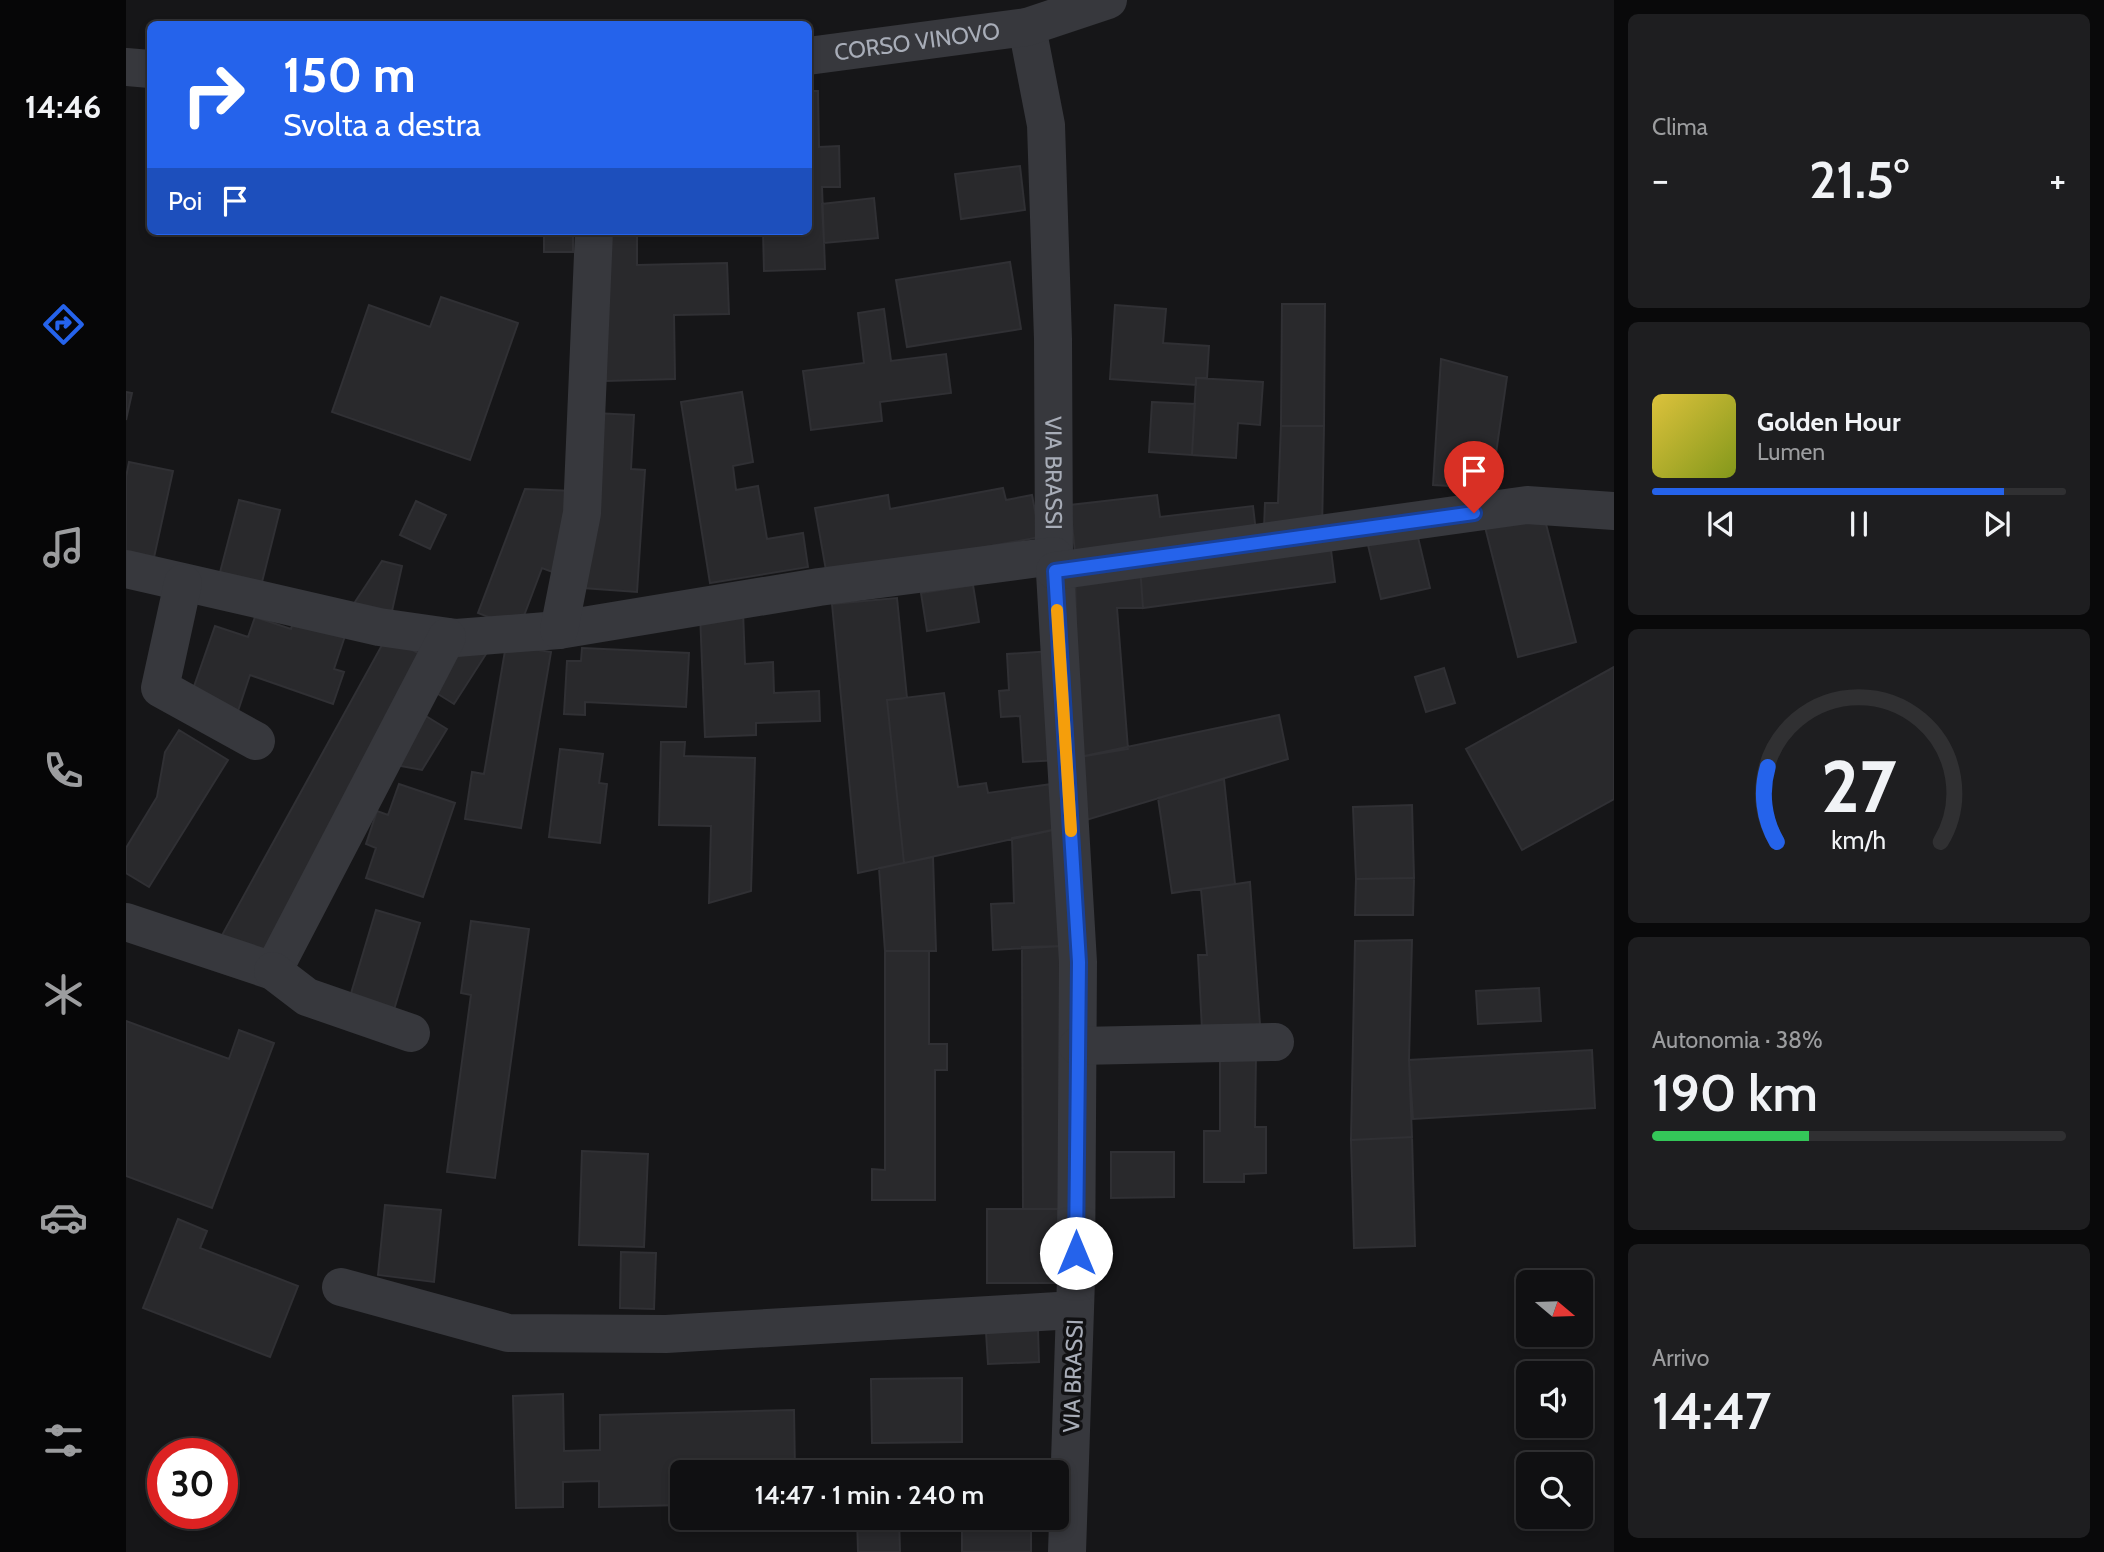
<!DOCTYPE html>
<html lang="it">
<head>
<meta charset="utf-8">
<style>
  :root { --surface:#101012; --page:#1e1e20; --text:#f1f3f6; --muted:#9c9d9f; --line:#303032; --accent:#2563eb }
  body { margin:0; font-family:Cabin,sans-serif; background:var(--page); color:var(--text); height:100vh; display:flex; flex-direction:column; font-size:26px; white-space:nowrap }
  * { box-sizing:border-box; margin:0 }
  p { font-size:23px; color:var(--muted) }
  .icon { flex:none; width:38px; height:38px; fill:none; stroke:currentColor; stroke-width:2; stroke-linecap:round; stroke-linejoin:round }
  .map { position:relative; flex:1; overflow:hidden }
  .panel { display:flex; flex-direction:column; gap:14px; padding:14px; background:#09090a; width:490px }
  .panel>* { flex:none }
  .hud { position:absolute; left:21px; top:21px; width:665px; height:214px; border-radius:10px; box-shadow:0 4px 10px #0003,0 0 0 2px var(--line); background:#2563eb; color:#fff; overflow:hidden }
  .needle { width:46px; rotate:109deg }
  .controls { position:absolute; left:1390px; top:1270px; display:grid; gap:14px }
  .controls a { display:grid; place-items:center; width:77px; height:77px; border-radius:10px; background:var(--surface); box-shadow:0 4px 10px #0003,0 0 0 2px var(--line); font-size:35px }
  .speed { position:absolute; left:21px; top:1438px; display:flex; gap:14px; font-size:35px; font-weight:700; text-align:center }
  .speed>* { display:grid; place-content:center; width:91px; height:91px; border-radius:50%; background:var(--surface); box-shadow:0 4px 10px #0003,0 0 0 2px var(--line); line-height:1 }
  .speed .limit { border:10px solid #d22; background:#fff; color:#111 }
  .pin { position:absolute; display:grid; place-items:center; width:60px; height:60px; color:#fff; margin:-72px -30px; border-radius:50% 50% 50% 0; rotate:-45deg; box-shadow:0 0 7px #0007 }
  .pin .icon { rotate:45deg }
  .me { position:absolute; width:77px; margin:-38px; rotate:0deg; stroke-linejoin:round; filter:drop-shadow(0 0 5px #0008) }
  .turn { display:flex; align-items:center; gap:24px; height:147px; padding:0 21px; font-size:32px }
  .turn .icon { width:91px; height:91px; stroke-width:2.5 }
  .turn b { display:block; font-size:49px; line-height:60px }
  .then { display:flex; align-items:center; height:66px; padding:0 21px; background:#0003; gap:14px; font-size:26px }
  .big { font-size:52px; font-weight:600; line-height:1.1 }
  .panel .widget { flex:1; display:flex; flex-direction:column; justify-content:center; gap:10px; min-width:0; padding:0 24px; border-radius:10px; background:var(--page) }
  .panel .dial { align-items:center; gap:0 }
  .dial svg { height:182px; overflow:visible; fill:none; stroke:var(--line); stroke-width:7; stroke-linecap:round; text-anchor:middle }
  .dial text { fill:var(--text); stroke:none }
  .song { display:flex; align-items:center; gap:21px }
  .cover { width:84px; height:84px; border-radius:10px; background:linear-gradient(135deg,hsl(50 70% 55%),hsl(70 70% 35%)) }
  .played { height:7px; border-radius:4px; background:linear-gradient(90deg,var(--accent) 85%,var(--line) 85%) }
  .keys { display:flex; justify-content:space-around; direction:ltr }
  .heat { display:flex; justify-content:space-between; align-items:center; font-size:38px; direction:ltr }
  .charge { height:10px; border-radius:5px; background:linear-gradient(90deg,#34c759 38%,var(--line) 0) }
  .trip { position:absolute; left:544px; top:1460px; width:399px; height:70px; border-radius:10px; background:var(--surface); box-shadow:0 4px 10px #0003,0 0 0 2px var(--line); font-weight:600; line-height:70px; text-align:center }
  main { display:flex; flex:1; min-height:0 }
  .tabs { display:flex; flex-direction:column; width:126px; justify-content:space-around; align-items:center; background:#060607; color:var(--muted) }
  .tabs .icon { width:49px; height:49px }
  .tabs .active { color:var(--accent) }
  .tabs b { font-size:32px; color:var(--text) }
  .map>svg:first-child { display:block }
  .building { fill:#29292c; stroke:#303034; stroke-width:2 }
  .lines { fill:none; stroke-linecap:round; stroke-linejoin:round }
  .minor { stroke:#37383d; stroke-width:38 }
  .route-casing { stroke:#184099; stroke-width:18 }
  .route { stroke:#2563eb; stroke-width:12 }
  .slow { stroke:#f59e0b; stroke-width:12 }
  .labels { text-anchor:middle; stroke-width:7; stroke-linejoin:round; paint-order:stroke }
  .street-label { font-size:23px; fill:#a8adb8; stroke:#111113 }
</style>
</head>
<body>
<main>
<nav class="tabs">
<b>14:46</b>
<svg class="icon active" aria-label="directions" viewBox="0 0 24 24"><path d="M12 3l9 9-9 9-9-9zM9 14v-3h6M13 9l2 2-2 2"/></svg>
<svg class="icon" aria-label="music" viewBox="0 0 24 24"><path d="M9 18V5l10-2v13"/><circle cx="6" cy="18" r="3"/><circle cx="16" cy="16" r="3"/></svg>
<svg class="icon" aria-label="phone" viewBox="0 0 24 24"><path d="M5 4h4l2 5-3 2q2 4 5 5l2-3 5 2v4C11 20 4 13 5 4z"/></svg>
<svg class="icon" aria-label="climate" viewBox="0 0 24 24"><path d="M12 3v18M4 7l16 10M4 17L20 7"/></svg>
<svg class="icon" aria-label="car" viewBox="0 0 24 24"><path d="M5 17H2v-5l4-1 3-4h7l3 4 3 1v5h-3M9 17h6M6 11h13"/><circle cx="7" cy="17" r="2"/><circle cx="17" cy="17" r="2"/></svg>
<svg class="icon" aria-label="filters" viewBox="0 0 24 24"><path d="M4 7h16M4 17h16"/><circle cx="9" cy="7" r="2"/><circle cx="15" cy="17" r="2"/></svg>
</nav>
<div class="map">
<svg width="1488" height="1552" viewBox="0 0 1488 1552">
  <rect width="100%" height="100%" fill="#161618"/>
  <!-- building -->
  <path class="building" d="M682 91H692L693 147 713 146 714 187H696L699 269 638 271 637 231H682Z
    M894 166 899 210 835 219 829 174Z
    M748 198 752 238 698 243 696 204Z
    M418 231H447V252H418Z
    M511 231V265L601 263 603 314 548 315 549 379 480 381 477 232Z
    M884 262 895 329 781 347 770 280Z
    M315 297 392 323 344 460 206 412 243 305 304 327Z
    M1156 304H1199L1198 426H1155Z
    M989 305 1040 309 1037 343 1083 346 1081 378H1070V385L984 379Z
    M758 309 765 361 820 354 825 393 754 402 756 421 685 430 677 371 738 363 732 313Z
    M1315 359 1381 377 1365 488 1307 485Z
    M1070 378 1137 382 1134 425 1112 423 1110 458 1066 455Z
    M0 392 6 393 0 420Z
    M616 392 627 462 607 466 610 490 632 486 641 539 677 533 682 567 584 583 555 402Z
    M1026 402 1069 404 1066 455 1023 452Z
    M468 413 508 415 505 469 519 470 511 592 457 588Z
    M1155 426H1198L1196 530 1138 528 1139 503H1152Z
    M3 462 47 471 27 562 0 556V477Z
    M877 488 880 500 906 495 914 537 701 576 689 508 762 495 764 509Z
    M399 489 448 491 429 573 416 568 393 629 352 613Z
    M1031 495 1034 517 1127 506 1131 541 950 562 944 505Z
    M113 500 154 510 134 590 92 580Z
    M290 501 320 515 304 549 274 535Z
    M1417 512 1450 642 1392 657 1359 527Z
    M1290 529 1304 588 1255 599 1241 541Z
    M1204 542 1209 582 1017 608 1014 566Z
    M256 561 276 566 264 620 223 611Z
    M1014 566 1017 608H991L1002 749 953 757 949 575Z
    M847 585 853 622 801 631 795 593Z
    M771 598 781 698 761 700 778 863 732 873 706 604Z
    M617 611 619 664 647 662 648 693 693 691 694 721 630 723V735L579 737 574 613Z
    M129 617 165 629 168 619 219 636 208 669 218 672 207 704 124 675 111 714 64 698 89 626 122 637Z
    M261 636 301 658 134 959 95 937Z
    M380 645 425 652 395 828 339 819 346 772 358 774Z
    M456 648 563 653 560 707 459 702V715L438 714 441 661H455Z
    M329 649 362 651 328 704 304 689Z
    M926 651 933 760 897 762 894 716 875 717 873 691 883 690 881 654Z
    M1488 667V799L1396 850 1340 749Z
    M1318 668 1329 703 1300 712 1289 677Z
    M818 693 832 787 860 783 862 793 926 784 932 829 778 863 761 700Z
    M295 713 321 729 296 770 264 764Z
    M1153 715 1162 759 957 821 953 757Z
    M53 730 102 760 23 887 0 873V848L31 797 39 752Z
    M535 742H559L558 756 629 758 625 891 583 903 585 826 533 825Z
    M434 749 477 754 473 783 481 784 474 843 423 837Z
    M1098 779 1109 884 1046 893 1032 798Z
    M273 784 329 803 297 897 240 878 250 848 240 844 251 811 262 815Z
    M1286 805 1288 878 1230 879 1227 807Z
    M936 828 937 946 867 950 865 904 888 903 886 838Z
    M807 857 810 951H759L753 868Z
    M1288 878 1287 915H1229L1230 879Z
    M1124 882 1134 1025 1076 1029 1072 955H1081L1075 889Z
    M250 910 294 923 267 1013 223 1000Z
    M345 921 403 929 369 1178 321 1172 345 995 335 993Z
    M1286 940 1283 1060 1286 1137 1225 1140 1229 941Z
    M937 946 938 1209H897L896 947Z
    M759 951H803V1044H821V1070H809V1200H746V1169L759 1170Z
    M1413 988 1415 1021 1352 1024 1350 991Z
    M0 1021 103 1059 113 1030 148 1043 86 1208 0 1176Z
    M1466 1050 1469 1108 1287 1119 1283 1060Z
    M1094 1052H1130L1129 1127H1140V1173L1118 1174V1182H1078V1131H1094Z
    M1286 1137 1289 1246 1228 1248 1225 1140Z
    M456 1151 522 1154 518 1247 453 1245Z
    M985 1152H1048V1197L985 1198Z
    M259 1205 315 1210 308 1282 252 1275Z
    M861 1209H932V1283H861Z
    M52 1219 81 1231 74 1248 172 1286 144 1357 17 1308Z
    M495 1252 530 1253 528 1309 494 1308Z
    M912 1330 913 1362 862 1364 860 1332Z
    M836 1378V1442L746 1443 745 1379Z
    M437 1394 438 1451 474 1450V1415L668 1410 669 1472H556V1505L473 1507V1481L437 1482V1507L390 1508 387 1396Z
    M731 1517H773L774 1552H732Z
    M836 1517H905V1552H836Z"/>
  <g class="lines">
    <!-- minor -->
    <g class="minor">
      <path id="s1" d="M901 27 920 125 927 339 928 556 952 962 950 1279 941 1552"/>
      <path id="s2" d="M682 56 901 27 982 0"/>
      <path d="M0 67 24 69"/>
      <path d="M0 569 253 627 330 638 433 630 693 587 928 556"/>
      <path d="M929 571 1401 505 1488 511"/>
      <path d="M57 583 34 688 130 741"/>
      <path d="M433 630 456 513 468 231"/>
      <path d="M0 922 147 971 321 637"/>
      <path d="M147 971 181 997 285 1033"/>
      <path d="M952 1046 1149 1042"/>
      <path d="M215 1287 382 1333 540 1334 948 1310"/>
    </g>
  </g>
  <g class="lines">
    <!-- route casing -->
    <g class="route-casing">
      <path id="route" d="M950 1253 953 962 929 571 1348 513"/>
    </g>
    <!-- route -->
    <use href="#route" class="route"/>
    <!-- slow -->
    <path class="slow" d="M931 610 945 831"/>
  </g>
  <g class="labels">
    <!-- street labels -->
    <g class="street-label">
      <text dy="8" stroke="none"><textPath href="#s2" startOffset="110">CORSO VINOVO</textPath></text>
      <text dy="8" stroke="none"><textPath href="#s1" startOffset="448">VIA BRASSI</textPath></text>
      <text transform="translate(947 1376) rotate(-88)" y="8">VIA BRASSI</text>
    </g>
  </g>
</svg>
<div class="controls">
<a><svg class="needle" viewBox="-14 -14 28 28"><path d="M0-13l5 13h-10z" fill="#e53935"/><path d="M0 13l5-13h-10z" fill="#9c9d9f"/></svg></a>
<a><svg class="icon" aria-label="sound" viewBox="0 0 24 24"><path d="M4 9h4l5-4v14l-5-4H4zM17 9q2 3 0 6"/></svg></a>
<a><svg class="icon" aria-label="search" viewBox="0 0 24 24"><circle cx="10" cy="10" r="6"/><path d="M15 15l6 6"/></svg></a>
</div>
<div class="speed"><div class="limit">30</div></div>
<div class="pin" style="left:1348px;top:513px;background:#d93025"><svg class="icon" aria-label="arrive" viewBox="0 0 24 24"><path d="M6 21V4h12l-3 4 3 4H6"/></svg></div>
<svg class="me" style="left:950px;top:1253px" viewBox="-20 -20 40 40"><circle r="19" fill="#fff"/><path d="M0-13L10 11 0 6-10 11z" fill="#2563eb"/></svg>
<div class="trip">14:47 · 1 min · 240 m</div>
<div class="hud">
<div class="turn"><svg class="icon" aria-label="right" viewBox="0 0 24 24"><path d="M7 20v-9h11M14 6l5 5-5 5"/></svg><div><b>150 m</b>Svolta a destra</div></div>
<div class="then">Poi<svg class="icon" aria-label="arrive" viewBox="0 0 24 24"><path d="M6 21V4h12l-3 4 3 4H6"/></svg></div>
</div>
</div>
<section class="panel">
<div class="widget"><p>Clima</p>
<div class="heat"><a>−</a><b class="big">21.5°</b><a>+</a></div>
</div>
<div class="widget">
<div class="song"><i class="cover"></i><div><b>Golden Hour</b><p>Lumen</p></div></div>
<div class="played"></div>
<div class="keys"><svg class="icon" aria-label="previous" viewBox="0 0 24 24"><path d="M18 5L8 12l10 7zM5 5v14"/></svg><svg class="icon" aria-label="pause" viewBox="0 0 24 24"><path d="M8 5v14M16 5v14"/></svg><svg class="icon" aria-label="next" viewBox="0 0 24 24"><path d="M6 5l10 7-10 7zM19 5v14"/></svg></div>
</div>
<div class="widget dial"><svg viewBox="0 0 100 80">
<path d="M14 69A42 42 0 1 1 86 69"/>
<path d="M14 69A42 42 0 0 1 10 36" stroke="#2563eb"/>
<text x="50" y="56" font-size="32" font-weight="700">27</text>
<text x="50" y="72" font-size="11">km/h</text>
</svg></div>
<div class="widget"><p>Autonomia · 38%</p><b class="big">190 km</b><div class="charge"></div></div>
<div class="widget"><p>Arrivo</p><b class="big">14:47</b></div>
</section>
</main>
</body>
</html>
